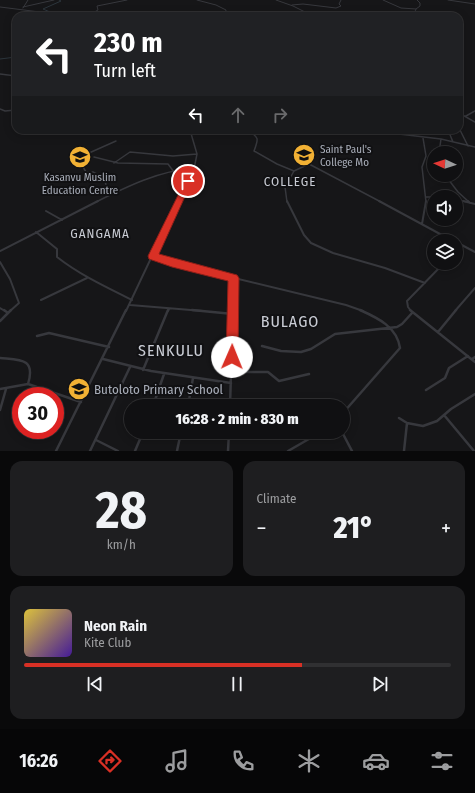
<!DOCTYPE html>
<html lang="en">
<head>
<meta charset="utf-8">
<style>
  :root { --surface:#101012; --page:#1e1e20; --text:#f1f3f6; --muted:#9c9d9f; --line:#303032; --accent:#d93025 }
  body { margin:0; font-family:"Fira Sans Condensed",sans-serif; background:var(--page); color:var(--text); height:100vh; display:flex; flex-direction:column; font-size:15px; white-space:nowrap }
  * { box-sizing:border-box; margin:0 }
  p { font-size:13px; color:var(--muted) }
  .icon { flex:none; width:22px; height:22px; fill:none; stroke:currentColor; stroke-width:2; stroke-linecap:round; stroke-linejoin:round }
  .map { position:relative; height:451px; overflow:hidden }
  .sheet { display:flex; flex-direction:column; gap:10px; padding:10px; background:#09090a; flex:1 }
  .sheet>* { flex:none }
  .banner { position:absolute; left:12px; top:12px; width:451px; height:122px; border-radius:12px; box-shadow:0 2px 10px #0003,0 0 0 1px var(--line); background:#202124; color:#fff; overflow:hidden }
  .needle { width:26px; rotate:274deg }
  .controls { position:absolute; left:427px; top:146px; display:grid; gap:8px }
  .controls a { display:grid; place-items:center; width:36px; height:36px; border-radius:50%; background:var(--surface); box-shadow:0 2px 10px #0003,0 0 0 1px var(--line); font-size:20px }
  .speed { position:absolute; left:12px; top:387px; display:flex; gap:8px; font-size:20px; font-weight:700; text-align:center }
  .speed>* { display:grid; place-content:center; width:52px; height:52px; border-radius:50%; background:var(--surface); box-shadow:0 2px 10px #0003,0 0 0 1px var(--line); line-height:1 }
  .speed .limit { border:6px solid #d22; background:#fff; color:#111 }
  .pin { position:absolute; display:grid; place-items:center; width:34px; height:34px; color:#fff; margin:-17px; border:2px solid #fff; border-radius:50%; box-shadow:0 1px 4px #0007 }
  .me { position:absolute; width:44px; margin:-22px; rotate:1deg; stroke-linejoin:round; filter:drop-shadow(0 0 3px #0008) }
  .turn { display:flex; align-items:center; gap:14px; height:84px; padding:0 16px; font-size:18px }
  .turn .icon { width:52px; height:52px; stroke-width:2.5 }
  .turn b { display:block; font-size:28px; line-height:34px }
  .lanes { display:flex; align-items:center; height:38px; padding:0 16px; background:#0003; justify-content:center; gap:20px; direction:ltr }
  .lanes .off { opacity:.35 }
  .big { font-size:30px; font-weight:800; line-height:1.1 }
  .sheet .widget { flex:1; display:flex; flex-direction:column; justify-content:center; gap:6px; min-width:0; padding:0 14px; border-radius:12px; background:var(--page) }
  .sheet .dial { align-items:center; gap:0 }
  .dial b { font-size:52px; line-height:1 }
  .song { display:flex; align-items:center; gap:12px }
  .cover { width:48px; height:48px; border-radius:6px; background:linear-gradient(135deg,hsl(50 70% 55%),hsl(260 70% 35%)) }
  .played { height:4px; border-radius:2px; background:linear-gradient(90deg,var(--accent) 65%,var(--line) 65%) }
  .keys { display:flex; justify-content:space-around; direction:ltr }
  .heat { display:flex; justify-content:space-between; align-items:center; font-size:22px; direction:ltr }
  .sheet .tiles { flex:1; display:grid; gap:10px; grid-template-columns:1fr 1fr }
  .widget:last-child { grid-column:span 2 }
  .trip { position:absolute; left:124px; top:399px; width:226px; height:40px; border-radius:20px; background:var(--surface); box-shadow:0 2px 10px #0003,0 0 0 1px var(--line); font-weight:800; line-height:40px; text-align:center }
  .dock { display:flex; height:64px; justify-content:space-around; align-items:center; background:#060607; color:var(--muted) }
  .dock .icon { width:28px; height:28px }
  .dock .active { color:var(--accent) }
  .dock b { font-size:18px; color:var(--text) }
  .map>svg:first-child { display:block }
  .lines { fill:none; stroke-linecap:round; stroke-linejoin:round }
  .stream { stroke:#2c353c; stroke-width:1 }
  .minor-far3 { stroke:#37383d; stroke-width:1 }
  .minor-far2 { stroke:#37383d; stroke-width:1.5 }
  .minor-far1 { stroke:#37383d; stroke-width:2 }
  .minor { stroke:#37383d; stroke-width:2.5 }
  .route { fill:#d93025; stroke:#8d1f18 }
  .labels { text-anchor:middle; stroke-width:4; stroke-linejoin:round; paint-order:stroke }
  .poi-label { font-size:11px; fill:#a8adb8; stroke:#111113; text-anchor:start }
  .quarter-label { font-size:13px; letter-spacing:1px; fill:#c9ccd4; stroke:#111113 }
  .near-poi-label { font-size:13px; fill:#a8adb8; stroke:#111113; text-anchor:start }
  .near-quarter-label { font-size:16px; letter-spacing:1px; fill:#c9ccd4; stroke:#111113 }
</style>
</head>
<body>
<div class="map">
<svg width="475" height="451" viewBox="0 0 475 451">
  <rect width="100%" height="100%" fill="#161618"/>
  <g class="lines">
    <!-- stream -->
    <path class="stream" d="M45 16 50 12 43 9 61 1 59 0
      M0 59 16 57"/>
    <!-- minor-far3 -->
    <path class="minor-far3" d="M197 0 216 5 226 10 225 16
      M276 0 293 6 313 16
      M383 0 401 8 416 9
      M448 0 475 4
      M292 5 303 4 336 8 341 6 339 4 341 0
      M0 7 40 12 51 16
      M23 7 54 0
      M23 8 28 0
      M268 15 274 16
      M31 16 37 12
      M87 16 98 10 97 6 127 0
      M289 16H291
      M413 16 416 9 420 6V3L417 0"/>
    <!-- minor-far2 -->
    <path class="minor-far2" d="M0 74 16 76
      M16 96 13 100 16 102
      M0 109 5 111 16 110
      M459 113 475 122
      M466 116 475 111
      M459 128 468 146
      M248 130C259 138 259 138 254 151L277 164 294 171 309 164 381 202
      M365 130 441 139 475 147
      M448 130 453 142
      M423 138 426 156 422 167 426 202
      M439 153 441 139
      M94 157 118 163 168 164 174 172
      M114 163 130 152 173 156 197 154
      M445 175 458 192 469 202
      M112 194 107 188 104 178 93 172H86L83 167 89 153 116 141
      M426 197H443
      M456 200 468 202
      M96 202C124 188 162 169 194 169
      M178 202 194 169 197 154 190 130
      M287 202 285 187 294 171"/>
    <!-- minor-far1 -->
    <path class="minor-far1" d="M287 201 304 235 311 243 333 253 385 268 425 283
      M379 201 453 241
      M463 201 475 204
      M468 201 470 203
      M46 211 62 220
      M422 224 426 201
      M36 232 57 249V257C80 275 106 287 132 300
      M456 242 475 252
      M0 251 98 201
      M456 251 461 245
      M153 256 172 263 346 305 363 311
      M0 262 10 279 19 303 10 311
      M41 300 87 278
      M130 305 203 311
      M0 308 5 311
      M126 311 178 201
      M168 311 169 309
      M233 311 234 278
      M411 311 408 307 407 301 444 263
      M455 311 475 288"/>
    <!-- minor -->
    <path class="minor" d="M4 310 8 313
      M192 310 233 314
      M410 310 475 362
      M0 321 11 310
      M438 332 456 310
      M37 336 49 333 109 347
      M262 346 281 351 301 352 311 349 335 334 397 327 402 324 412 313
      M0 358C20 360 36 358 28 384
      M103 359 151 371 231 383
      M472 359 475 357
      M143 370 168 310
      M232 372H268L279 381 309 374
      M0 389 28 384 81 402
      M426 390 445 378 449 368 468 356
      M153 406 164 374
      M188 406 193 378
      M230 406 233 310
      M0 410 6 389
      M343 413 400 348C397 327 378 318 360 310
      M444 415 474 451
      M399 418 407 423 423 426 437 421 451 409 475 394
      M342 432 352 451
      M96 440 118 451
      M56 451 126 310
      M90 451 130 367
      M135 451 143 432
      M177 451 181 432
      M228 451 229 432
      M288 451 321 432
      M404 451 407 423"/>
  </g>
  <!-- route -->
  <path class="route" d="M186 179H191L192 181 159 254 237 275 239 278 238 357 237 361 232 363 228 361 226 357 228 281 172 267 149 259 148 256Z"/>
  <!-- icons -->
  <defs>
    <g id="school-disc" transform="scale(1.15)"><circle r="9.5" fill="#f2b134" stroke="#111113"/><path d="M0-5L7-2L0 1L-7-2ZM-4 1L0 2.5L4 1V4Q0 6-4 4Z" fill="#111"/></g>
  </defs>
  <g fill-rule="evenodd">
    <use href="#school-disc" x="304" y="155"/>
    <use href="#school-disc" x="80" y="157"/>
    <use href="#school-disc" x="79" y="389"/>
  </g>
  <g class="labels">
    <!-- poi labels -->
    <g class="poi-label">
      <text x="320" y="153">Saint Paul's<tspan x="320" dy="13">College Mo</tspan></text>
      <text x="80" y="181" text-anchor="middle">Kasanvu Muslim<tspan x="80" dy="13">Education Centre</tspan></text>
    </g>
    <!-- quarter labels -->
    <g class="quarter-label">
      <text x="290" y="186">COLLEGE</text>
      <text x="100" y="238">GANGAMA</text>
    </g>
    <!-- near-poi labels -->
    <g class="near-poi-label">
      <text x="94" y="394">Butoloto Primary School</text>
    </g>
    <!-- near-quarter labels -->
    <g class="near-quarter-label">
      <text x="290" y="327">BULAGO</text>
      <text x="171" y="356">SENKULU</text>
    </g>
  </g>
</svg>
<div class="controls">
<a><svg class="needle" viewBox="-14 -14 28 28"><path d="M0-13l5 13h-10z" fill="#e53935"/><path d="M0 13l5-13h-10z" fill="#9c9d9f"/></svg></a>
<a><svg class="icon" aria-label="sound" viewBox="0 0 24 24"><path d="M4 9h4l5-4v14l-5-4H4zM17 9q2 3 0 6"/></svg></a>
<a><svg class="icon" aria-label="layers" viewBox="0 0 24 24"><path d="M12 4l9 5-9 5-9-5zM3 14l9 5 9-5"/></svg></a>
</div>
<div class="speed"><div class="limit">30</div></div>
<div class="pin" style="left:188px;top:181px;background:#d93025"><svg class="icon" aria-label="arrive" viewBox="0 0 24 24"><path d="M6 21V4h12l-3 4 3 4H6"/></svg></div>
<svg class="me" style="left:232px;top:357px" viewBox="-20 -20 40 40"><circle r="19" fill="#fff"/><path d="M0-13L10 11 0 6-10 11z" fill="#d93025"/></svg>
<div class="trip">16:28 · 2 min · 830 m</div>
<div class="banner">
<div class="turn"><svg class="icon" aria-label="left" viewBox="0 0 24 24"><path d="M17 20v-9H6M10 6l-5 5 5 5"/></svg><div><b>230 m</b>Turn left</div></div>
<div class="lanes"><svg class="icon" aria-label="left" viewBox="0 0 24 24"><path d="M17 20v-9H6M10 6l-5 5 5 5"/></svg><svg class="icon off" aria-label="ahead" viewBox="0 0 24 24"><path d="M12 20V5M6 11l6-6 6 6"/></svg><svg class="icon off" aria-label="right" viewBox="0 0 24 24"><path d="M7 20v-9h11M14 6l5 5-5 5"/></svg></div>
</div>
</div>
<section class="sheet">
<div class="tiles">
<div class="widget dial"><b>28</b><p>km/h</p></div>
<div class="widget"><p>Climate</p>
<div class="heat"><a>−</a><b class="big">21°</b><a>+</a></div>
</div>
<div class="widget">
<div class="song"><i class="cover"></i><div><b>Neon Rain</b><p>Kite Club</p></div></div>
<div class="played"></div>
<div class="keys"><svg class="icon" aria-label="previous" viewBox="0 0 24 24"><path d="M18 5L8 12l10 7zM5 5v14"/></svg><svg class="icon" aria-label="pause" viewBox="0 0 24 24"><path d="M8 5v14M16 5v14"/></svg><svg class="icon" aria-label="next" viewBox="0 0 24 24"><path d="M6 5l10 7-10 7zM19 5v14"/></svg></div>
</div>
</div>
</section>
<nav class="dock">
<b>16:26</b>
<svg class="icon active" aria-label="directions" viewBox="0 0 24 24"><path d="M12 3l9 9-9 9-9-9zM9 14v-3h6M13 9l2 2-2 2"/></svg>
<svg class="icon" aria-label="music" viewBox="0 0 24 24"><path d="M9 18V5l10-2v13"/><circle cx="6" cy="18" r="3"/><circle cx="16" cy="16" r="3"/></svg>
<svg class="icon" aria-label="phone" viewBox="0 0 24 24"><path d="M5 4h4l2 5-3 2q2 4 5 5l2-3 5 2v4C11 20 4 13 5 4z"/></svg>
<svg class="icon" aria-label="climate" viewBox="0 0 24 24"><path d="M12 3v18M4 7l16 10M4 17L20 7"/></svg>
<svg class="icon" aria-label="car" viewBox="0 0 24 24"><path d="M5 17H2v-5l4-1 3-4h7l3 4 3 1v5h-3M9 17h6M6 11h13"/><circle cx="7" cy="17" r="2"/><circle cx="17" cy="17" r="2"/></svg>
<svg class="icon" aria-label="filters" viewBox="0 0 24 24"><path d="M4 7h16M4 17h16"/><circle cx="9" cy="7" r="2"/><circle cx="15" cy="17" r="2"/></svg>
</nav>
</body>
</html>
